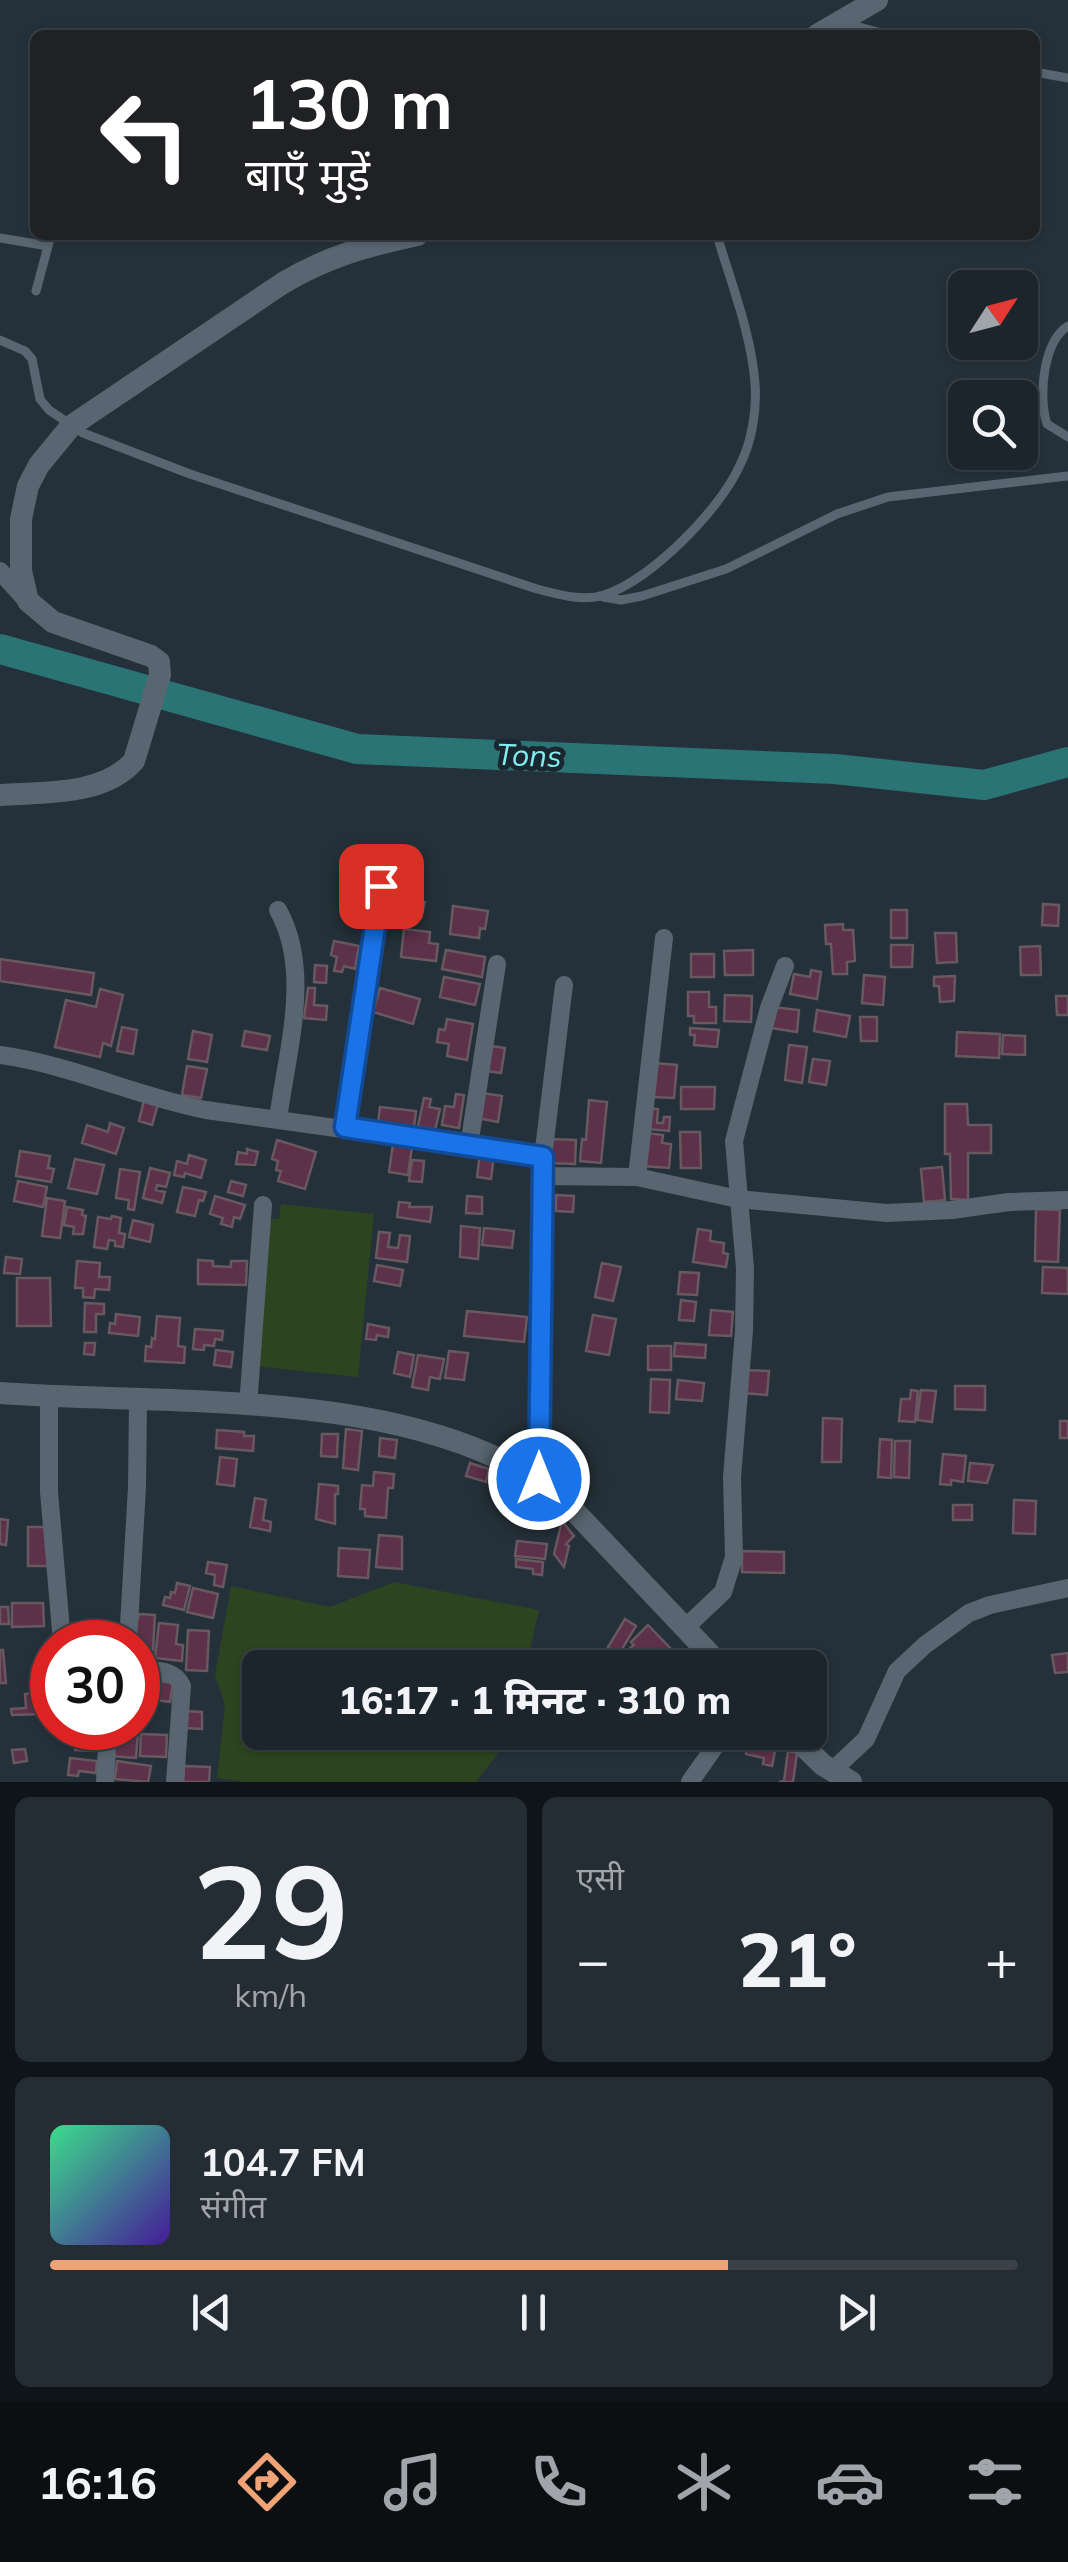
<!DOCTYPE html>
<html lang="hi">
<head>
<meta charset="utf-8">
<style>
  :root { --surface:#1c252c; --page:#252d34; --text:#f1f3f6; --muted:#a0a5a9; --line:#3a4248; --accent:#efa376 }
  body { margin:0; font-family:Mulish,"Noto Sans Devanagari",sans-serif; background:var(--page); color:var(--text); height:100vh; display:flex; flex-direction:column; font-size:38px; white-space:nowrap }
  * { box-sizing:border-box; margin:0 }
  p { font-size:32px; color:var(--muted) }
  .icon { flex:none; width:55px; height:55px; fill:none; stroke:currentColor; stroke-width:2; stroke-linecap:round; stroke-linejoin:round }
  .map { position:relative; height:1782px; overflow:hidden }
  .panel { display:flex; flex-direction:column; gap:15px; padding:15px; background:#0f1418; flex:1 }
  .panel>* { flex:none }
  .hud { position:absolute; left:30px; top:30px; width:1010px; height:210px; border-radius:15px; box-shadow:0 2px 8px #0004,0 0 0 2px var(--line); background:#202124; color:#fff; overflow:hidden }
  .needle { width:65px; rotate:54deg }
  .fabs { position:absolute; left:948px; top:270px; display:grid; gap:20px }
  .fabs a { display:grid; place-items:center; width:90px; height:90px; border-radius:15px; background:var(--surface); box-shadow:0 2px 8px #0004,0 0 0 2px var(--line); font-size:50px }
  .speed { position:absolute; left:30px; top:1620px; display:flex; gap:20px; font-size:50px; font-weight:700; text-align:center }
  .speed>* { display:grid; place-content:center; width:130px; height:130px; border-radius:50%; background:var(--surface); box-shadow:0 2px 8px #0004,0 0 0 2px var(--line); line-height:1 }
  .speed .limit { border:15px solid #d22; background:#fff; color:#111 }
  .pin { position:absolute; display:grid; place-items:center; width:85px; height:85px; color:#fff; margin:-42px; border-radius:20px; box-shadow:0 5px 15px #0006 }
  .me { position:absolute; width:110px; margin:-55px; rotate:0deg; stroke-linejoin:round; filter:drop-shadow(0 0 8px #0008) }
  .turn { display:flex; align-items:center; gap:35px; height:210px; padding:0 50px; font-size:45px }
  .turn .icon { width:130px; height:130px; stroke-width:2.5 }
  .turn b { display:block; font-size:70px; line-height:85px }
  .big { font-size:75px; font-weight:800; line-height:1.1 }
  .panel .tile { flex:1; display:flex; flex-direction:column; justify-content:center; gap:15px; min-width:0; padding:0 35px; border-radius:15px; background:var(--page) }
  .panel .dial { align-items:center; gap:0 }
  .dial b { font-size:130px; line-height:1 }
  .song { display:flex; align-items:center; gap:30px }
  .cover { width:120px; height:120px; border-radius:15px; background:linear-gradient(135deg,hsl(150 70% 55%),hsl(260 70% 35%)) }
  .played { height:10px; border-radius:5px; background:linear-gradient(90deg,var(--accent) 70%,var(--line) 70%) }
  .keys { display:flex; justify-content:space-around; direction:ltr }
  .heat { display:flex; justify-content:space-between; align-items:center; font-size:55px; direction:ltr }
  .panel .tiles { flex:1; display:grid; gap:15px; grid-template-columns:1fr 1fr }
  .tile:last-child { grid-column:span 2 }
  .trip { position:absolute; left:242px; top:1650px; width:585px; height:100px; border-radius:15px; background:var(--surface); box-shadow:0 2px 8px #0004,0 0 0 2px var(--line); font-weight:800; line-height:100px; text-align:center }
  .tab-bar { display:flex; height:160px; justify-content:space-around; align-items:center; background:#0b0f12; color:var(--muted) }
  .tab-bar .icon { width:70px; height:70px }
  .tab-bar .selected { color:var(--accent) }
  .tab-bar b { font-size:45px; color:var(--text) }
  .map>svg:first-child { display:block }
  .green { fill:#2d4420 }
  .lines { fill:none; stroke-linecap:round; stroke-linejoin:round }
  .river { stroke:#2b7476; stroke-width:30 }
  .building { fill:#5d3149; stroke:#685860; stroke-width:2.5 }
  .service { stroke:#596671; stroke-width:9 }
  .minor { stroke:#596671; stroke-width:18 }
  .tertiary { stroke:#596671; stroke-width:22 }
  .route-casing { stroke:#114b97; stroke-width:25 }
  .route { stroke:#1a73e8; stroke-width:18 }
  .labels { text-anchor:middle; stroke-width:10; stroke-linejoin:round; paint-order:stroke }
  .water-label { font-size:30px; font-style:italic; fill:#81eff1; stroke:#1b2730 }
</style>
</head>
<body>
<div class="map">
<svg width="1068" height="1782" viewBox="0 0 1068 1782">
  <rect width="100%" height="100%" fill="#25313a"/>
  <!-- green -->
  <path class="green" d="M281 1204 374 1214 358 1377 254 1366 269 1219H279Z
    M394 1582 539 1610 526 1667 260 1668V1732L513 1733 476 1782H245L217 1778 225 1705 215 1675 231 1586 330 1607Z"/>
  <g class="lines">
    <!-- river -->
    <path class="river" d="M0 649 357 749 835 769 984 785 1068 762"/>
  </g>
  <!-- building -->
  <path class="building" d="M388 893 425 902 421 918 384 909Z
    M1043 904 1059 905 1058 926 1042 925Z
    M453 906 488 911 485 929 480 928 479 938 450 934Z
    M891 910H907V938H891Z
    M843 924V930H853L855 961 847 962V974H833L831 944H826L825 925Z
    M404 929 430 932 429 943 438 944 436 961 401 957Z
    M935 933H956L957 962 937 963Z
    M334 941 359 946 355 969 344 966 342 972 334 971 337 957 331 955Z
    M891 945H913L912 967H891Z
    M1040 946 1041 975H1021L1020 947Z
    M446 950 485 957 482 977 442 969Z
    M753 950V975H725L724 951Z
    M691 954H714V977H691Z
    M0 959 94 973 91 995 0 981Z
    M315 965 327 966 326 983 314 982Z
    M811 970 821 972 817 999 790 994 794 974 810 977Z
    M864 975 885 977 883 1005 862 1003Z
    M955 976 954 1001 940 1002 939 986H934V977Z
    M444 977 480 984 475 1005 440 997Z
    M308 988H315L314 1005 327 1006 326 1020 304 1018Z
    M380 988 420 999 413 1024 373 1012Z
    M100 989 123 995 111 1046 103 1043 100 1057 55 1047 66 1000 96 1007Z
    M688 992H709V1007H716V1023H694V1016H688Z
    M725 995 752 996 751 1022 724 1021Z
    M1056 996H1068V1015H1057Z
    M773 1007 799 1010 797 1032 771 1028Z
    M817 1010 850 1016 846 1037 814 1031Z
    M860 1017H877V1041H861Z
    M447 1019 473 1024 467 1060 447 1056 449 1044 437 1042 439 1029 445 1030Z
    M122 1027 137 1030 133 1054 117 1051Z
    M690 1028 719 1030 717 1047 694 1045 695 1035H690Z
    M193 1031 212 1035 207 1062 188 1059Z
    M245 1031 270 1036 267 1050 242 1046Z
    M957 1032 1000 1034 999 1058 956 1056Z
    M1003 1035 1025 1036V1055L1002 1054Z
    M789 1045 807 1047 802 1083 785 1080Z
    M491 1046 505 1048 501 1073 487 1071Z
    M813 1059 830 1061 826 1085 809 1082Z
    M654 1063 677 1065 674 1098 652 1097Z
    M187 1066 207 1069 201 1098 182 1095Z
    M681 1087H715L714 1109H681Z
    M482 1093 502 1096 498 1122 477 1118Z
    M456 1094 464 1095 459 1128 442 1125 445 1106 454 1107Z
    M424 1098 431 1099 429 1107 440 1109 435 1130 418 1126Z
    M144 1100 158 1104 152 1125 139 1121Z
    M589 1100 607 1102 601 1163 580 1161 582 1139 586 1140Z
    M945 1104H967L968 1125H991V1153H968V1200L951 1199 950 1154H945Z
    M380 1107 416 1111 414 1127 378 1123Z
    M649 1108 658 1109 657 1123H663L664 1117H670L669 1131 648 1129Z
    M110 1123 124 1128 116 1154 82 1143 87 1125 108 1132Z
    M680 1132H700L701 1168H681Z
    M646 1133 663 1135 662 1143 671 1144 669 1168 643 1166Z
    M549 1139 576 1140 575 1164 548 1163Z
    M277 1140 316 1152 305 1189 278 1181 281 1171 276 1170 278 1161 272 1159Z
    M393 1144 412 1147 408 1175 389 1172Z
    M247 1149 258 1152 255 1165 236 1164 238 1152 247 1154Z
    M20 1151 50 1156 48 1168 54 1169 51 1182 16 1176Z
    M480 1154 494 1155 491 1179 477 1177Z
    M189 1155 206 1160 201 1178 185 1173 184 1177 174 1175 177 1161 187 1164Z
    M75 1159 104 1165 97 1194 68 1188Z
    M412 1160 424 1161 422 1182 409 1181Z
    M942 1167 945 1200 924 1202 921 1169Z
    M150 1168 170 1173 166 1187 157 1185 156 1190 165 1192 162 1203 143 1198Z
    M120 1169 140 1172 134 1210 128 1209 129 1200 116 1198Z
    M18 1181 47 1187 43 1207 14 1201Z
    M231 1181 246 1185 243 1196 228 1192Z
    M183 1187 206 1192 203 1201 199 1200 195 1216 177 1212Z
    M556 1195 574 1196 573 1212 556 1211Z
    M215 1196 245 1205 240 1219 234 1217 232 1227 221 1224 223 1218 210 1214Z
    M467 1196 482 1197V1214L466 1213Z
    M47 1198 65 1201 60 1238 42 1236Z
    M399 1202 410 1203 409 1207H432L430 1222 397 1217Z
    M67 1207 83 1210 82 1215 86 1216 83 1234H73L74 1227 64 1225Z
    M1036 1209 1060 1210 1058 1262 1035 1261Z
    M112 1216 121 1218 119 1233 125 1234 123 1247 115 1246V1241L109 1240 107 1249 94 1247 98 1217 111 1219Z
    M133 1220 153 1225 150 1242 129 1237Z
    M461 1226 480 1228 478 1259 460 1257Z
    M484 1228 514 1231 512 1248 482 1245Z
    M698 1229 711 1231 710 1241 724 1243 723 1253 728 1254 726 1267 693 1262Z
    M379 1232 390 1233 388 1247 398 1248 400 1235 410 1236 407 1262 376 1258Z
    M6 1257 22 1259 20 1274 4 1273Z
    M198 1260 213 1261V1266L231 1267V1261H247L246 1285 198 1284Z
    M77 1261 100 1263 99 1277H110L109 1290 95 1289 94 1298 83 1297V1288H75Z
    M602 1263 621 1267 613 1301 595 1297Z
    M377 1265 403 1270 400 1286 374 1281Z
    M1043 1267 1068 1268V1294L1042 1293Z
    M680 1272 699 1273 697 1295 678 1294Z
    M17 1278H50L51 1326H17Z
    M681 1300 696 1302 694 1321 679 1320Z
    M85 1303 104 1304V1314H96V1332H84Z
    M711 1310 733 1312 731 1336 709 1335Z
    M467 1311 527 1317 524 1342 464 1336Z
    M116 1314 140 1317 138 1336 109 1333 110 1323 115 1324Z
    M593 1315 616 1319 609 1355 586 1351Z
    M157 1316 180 1318 178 1346 185 1347 184 1363 145 1361 146 1346 151 1347 152 1338 155 1339Z
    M368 1324 389 1328 388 1337 377 1335 376 1340 366 1339Z
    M195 1329 223 1331 222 1340 215 1339 214 1346 204 1345V1350L193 1349Z
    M85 1343H95L94 1355 84 1354Z
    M675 1343 706 1345 705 1358 674 1356Z
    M648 1346H671V1370H648Z
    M216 1350 233 1352 231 1367 214 1365Z
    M449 1351 468 1353 464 1380 445 1378Z
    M398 1352 414 1355 410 1377 394 1373Z
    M418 1355 444 1359 440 1379 430 1377 428 1390 412 1387Z
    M744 1370 769 1371 767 1395 743 1393Z
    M651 1379 670 1380 669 1413 650 1412Z
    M678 1380 704 1383 702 1401 676 1399Z
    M955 1386H985V1410L955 1409Z
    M911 1390 918 1391 915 1422 899 1421 901 1399H910Z
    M921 1390 936 1391 932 1422 917 1420Z
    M823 1418 842 1419 841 1462H822Z
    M1060 1421H1068V1438H1060Z
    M346 1429 362 1431 358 1470 343 1468Z
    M217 1430 244 1432V1436H254L253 1451 216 1448Z
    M322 1434H338L337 1457 321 1456Z
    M380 1438 397 1440 395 1458 379 1456Z
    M880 1439 892 1440 891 1478 878 1477Z
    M895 1441H910L909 1478 894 1477Z
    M943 1454 966 1456 963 1482 951 1480V1485L940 1484Z
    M220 1457 237 1459 234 1486 217 1484Z
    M470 1463 489 1469 486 1482 466 1476Z
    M970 1463 993 1465 987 1483 968 1481Z
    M492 1471 504 1474 501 1486 489 1483Z
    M374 1472 394 1474 393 1488H388L386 1518 365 1516V1509H360L362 1485 373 1486Z
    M319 1484 338 1486V1494H335V1524L316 1519Z
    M526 1492 542 1501 536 1511 520 1502Z
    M255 1498 266 1500 263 1520 271 1522 270 1531 250 1527Z
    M1014 1500 1036 1501 1035 1534 1013 1533Z
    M953 1505H972V1520H953Z
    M0 1519 8 1520 6 1545 0 1544Z
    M562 1521 574 1536 566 1544 569 1546 564 1567 554 1554Z
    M28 1527H47L48 1566H28Z
    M379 1535 402 1537V1569L376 1567Z
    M517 1541 547 1544 545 1559 515 1556Z
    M339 1548 370 1550 368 1578 338 1576Z
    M742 1551 784 1552V1573L742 1572Z
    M516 1559 543 1562 542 1575 533 1574V1569L516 1567Z
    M208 1562 227 1565 223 1587 214 1585 215 1575 206 1573Z
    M177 1583 190 1586 184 1610 163 1605 165 1597 170 1598 171 1592 175 1593Z
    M193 1588 218 1594 213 1618 187 1612Z
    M12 1603H43L44 1626 12 1627Z
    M0 1607H8L9 1624H0Z
    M139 1614 155 1615 153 1650 138 1649V1642H131L132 1619H138Z
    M625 1619 636 1626 619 1654 608 1647Z
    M159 1623 178 1625 176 1644 183 1645 182 1661 155 1658Z
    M648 1625 672 1650 656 1666 644 1654 637 1660 628 1650 634 1645 631 1642Z
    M188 1630 209 1631 207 1671 186 1670Z
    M0 1650H3L6 1683H0Z
    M1068 1653V1672L1055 1673 1052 1655Z
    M150 1680 173 1683 170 1702 148 1699Z
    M41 1693 43 1714 12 1715 11 1709 26 1708 25 1694Z
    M185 1711 202 1712V1729L185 1728Z
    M76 1730 95 1732 94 1751 75 1750Z
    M112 1730 138 1732 136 1758 110 1756Z
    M750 1732 778 1737 772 1766 763 1764 764 1758 746 1754Z
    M141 1734 167 1735 166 1757 140 1756Z
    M25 1749 27 1761 14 1763 12 1750Z
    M788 1751 797 1753 793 1782H779L784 1781Z
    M70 1758 97 1761 96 1773 79 1771 78 1776 68 1775Z
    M117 1761 151 1766 148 1782 115 1779Z
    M184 1766 210 1767 209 1782H183Z"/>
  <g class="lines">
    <!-- service -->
    <path class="service" d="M844 23 889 35
      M1035 72 1068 78
      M0 238 48 246
      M36 291 51 235
      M1068 326C1043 341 1038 398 1047 424L1068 437
      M0 340 25 351 32 359 40 399 49 410 83 433 190 474 537 589C557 594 583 602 604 595 651 580 720 510 740 465 752 441 757 410 755 383 751 333 731 283 717 235
      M603 597 621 600 642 596 726 569 837 514 888 497 1068 476"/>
    <!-- minor -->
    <path class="minor" d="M0 571 27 601
      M0 1055C72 1065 135 1096 206 1110L543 1157
      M278 1120C286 1054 313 972 278 910
      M345 1127 381 885
      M469 1146 497 964
      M542 1176 637 1177 738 1199 887 1213 952 1210 1009 1202 1068 1200
      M637 1177 664 938
      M49 1397V1492L62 1642
      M248 1406 263 1205
      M539 1479 543 1157 564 985
      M685 1628 723 1592 734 1557 732 1477 744 1331 745 1268 734 1141 769 1008 785 966
      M128 1642 137 1487 138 1400
      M138 1669C155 1671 175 1669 182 1686L175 1782
      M832 1771 866 1739 897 1671 925 1645 969 1613 990 1605 1068 1588
      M105 1782 108 1728
      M690 1782 725 1732"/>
    <!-- tertiary -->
    <path class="tertiary" d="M817 35 877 0
      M0 795C44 792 103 796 134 761L160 675 159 662 151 656 53 622 28 601 21 571V519L28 486 39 465 71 426 283 283C328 256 367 246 417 235
      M0 1393C172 1406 420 1385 561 1497L723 1668
      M789 1732 823 1765 851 1782"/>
  </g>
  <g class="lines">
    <!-- route casing -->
    <g class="route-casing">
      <path id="route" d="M381 886 345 1127 543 1157 539 1479"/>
    </g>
    <!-- route -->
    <use href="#route" class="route"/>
  </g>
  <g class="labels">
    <!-- water labels -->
    <g class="water-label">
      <text transform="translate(529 756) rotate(2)" y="10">Tons</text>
    </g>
  </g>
</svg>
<div class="fabs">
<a><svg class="needle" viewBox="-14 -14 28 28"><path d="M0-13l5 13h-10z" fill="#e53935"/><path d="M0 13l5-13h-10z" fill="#a0a5a9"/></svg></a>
<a><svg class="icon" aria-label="search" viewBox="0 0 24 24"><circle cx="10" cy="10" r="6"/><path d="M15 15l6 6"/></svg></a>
</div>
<div class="speed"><div class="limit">30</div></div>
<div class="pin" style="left:381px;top:886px;background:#d93025"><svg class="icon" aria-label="arrive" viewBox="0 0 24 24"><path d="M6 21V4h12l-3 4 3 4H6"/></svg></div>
<svg class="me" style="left:539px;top:1479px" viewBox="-20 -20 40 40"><circle r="17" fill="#1a73e8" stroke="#fff" stroke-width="3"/><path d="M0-11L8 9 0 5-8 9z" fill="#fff"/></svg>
<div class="trip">16:17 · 1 मिनट · 310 m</div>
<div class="hud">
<div class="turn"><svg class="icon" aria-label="left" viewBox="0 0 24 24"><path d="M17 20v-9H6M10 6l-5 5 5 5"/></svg><div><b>130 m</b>बाएँ मुड़ें</div></div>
</div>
</div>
<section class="panel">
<div class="tiles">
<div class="tile dial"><b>29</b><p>km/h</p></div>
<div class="tile"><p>एसी</p>
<div class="heat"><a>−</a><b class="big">21°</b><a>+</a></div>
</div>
<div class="tile">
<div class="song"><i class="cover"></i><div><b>104.7 FM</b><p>संगीत</p></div></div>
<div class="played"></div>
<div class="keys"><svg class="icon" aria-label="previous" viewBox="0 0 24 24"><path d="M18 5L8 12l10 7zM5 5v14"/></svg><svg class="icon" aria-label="pause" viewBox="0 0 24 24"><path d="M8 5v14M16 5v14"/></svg><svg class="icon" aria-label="next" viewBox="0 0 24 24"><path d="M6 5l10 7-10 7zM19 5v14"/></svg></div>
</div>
</div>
</section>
<nav class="tab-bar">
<b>16:16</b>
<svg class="icon selected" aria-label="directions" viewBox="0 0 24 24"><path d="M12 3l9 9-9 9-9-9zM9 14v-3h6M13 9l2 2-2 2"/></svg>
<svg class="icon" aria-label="music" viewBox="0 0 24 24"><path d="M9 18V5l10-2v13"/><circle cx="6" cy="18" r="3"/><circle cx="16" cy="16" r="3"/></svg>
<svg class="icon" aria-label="phone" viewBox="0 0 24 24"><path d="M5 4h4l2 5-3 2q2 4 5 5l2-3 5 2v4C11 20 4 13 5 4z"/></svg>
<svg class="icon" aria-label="climate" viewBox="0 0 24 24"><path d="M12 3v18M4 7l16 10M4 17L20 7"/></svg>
<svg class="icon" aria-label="car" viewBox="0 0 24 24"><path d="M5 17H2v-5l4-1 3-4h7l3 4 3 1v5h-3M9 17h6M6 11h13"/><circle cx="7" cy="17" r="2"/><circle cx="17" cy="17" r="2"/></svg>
<svg class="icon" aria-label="filters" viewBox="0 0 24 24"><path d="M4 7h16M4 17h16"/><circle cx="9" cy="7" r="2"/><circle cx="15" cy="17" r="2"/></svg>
</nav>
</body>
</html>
